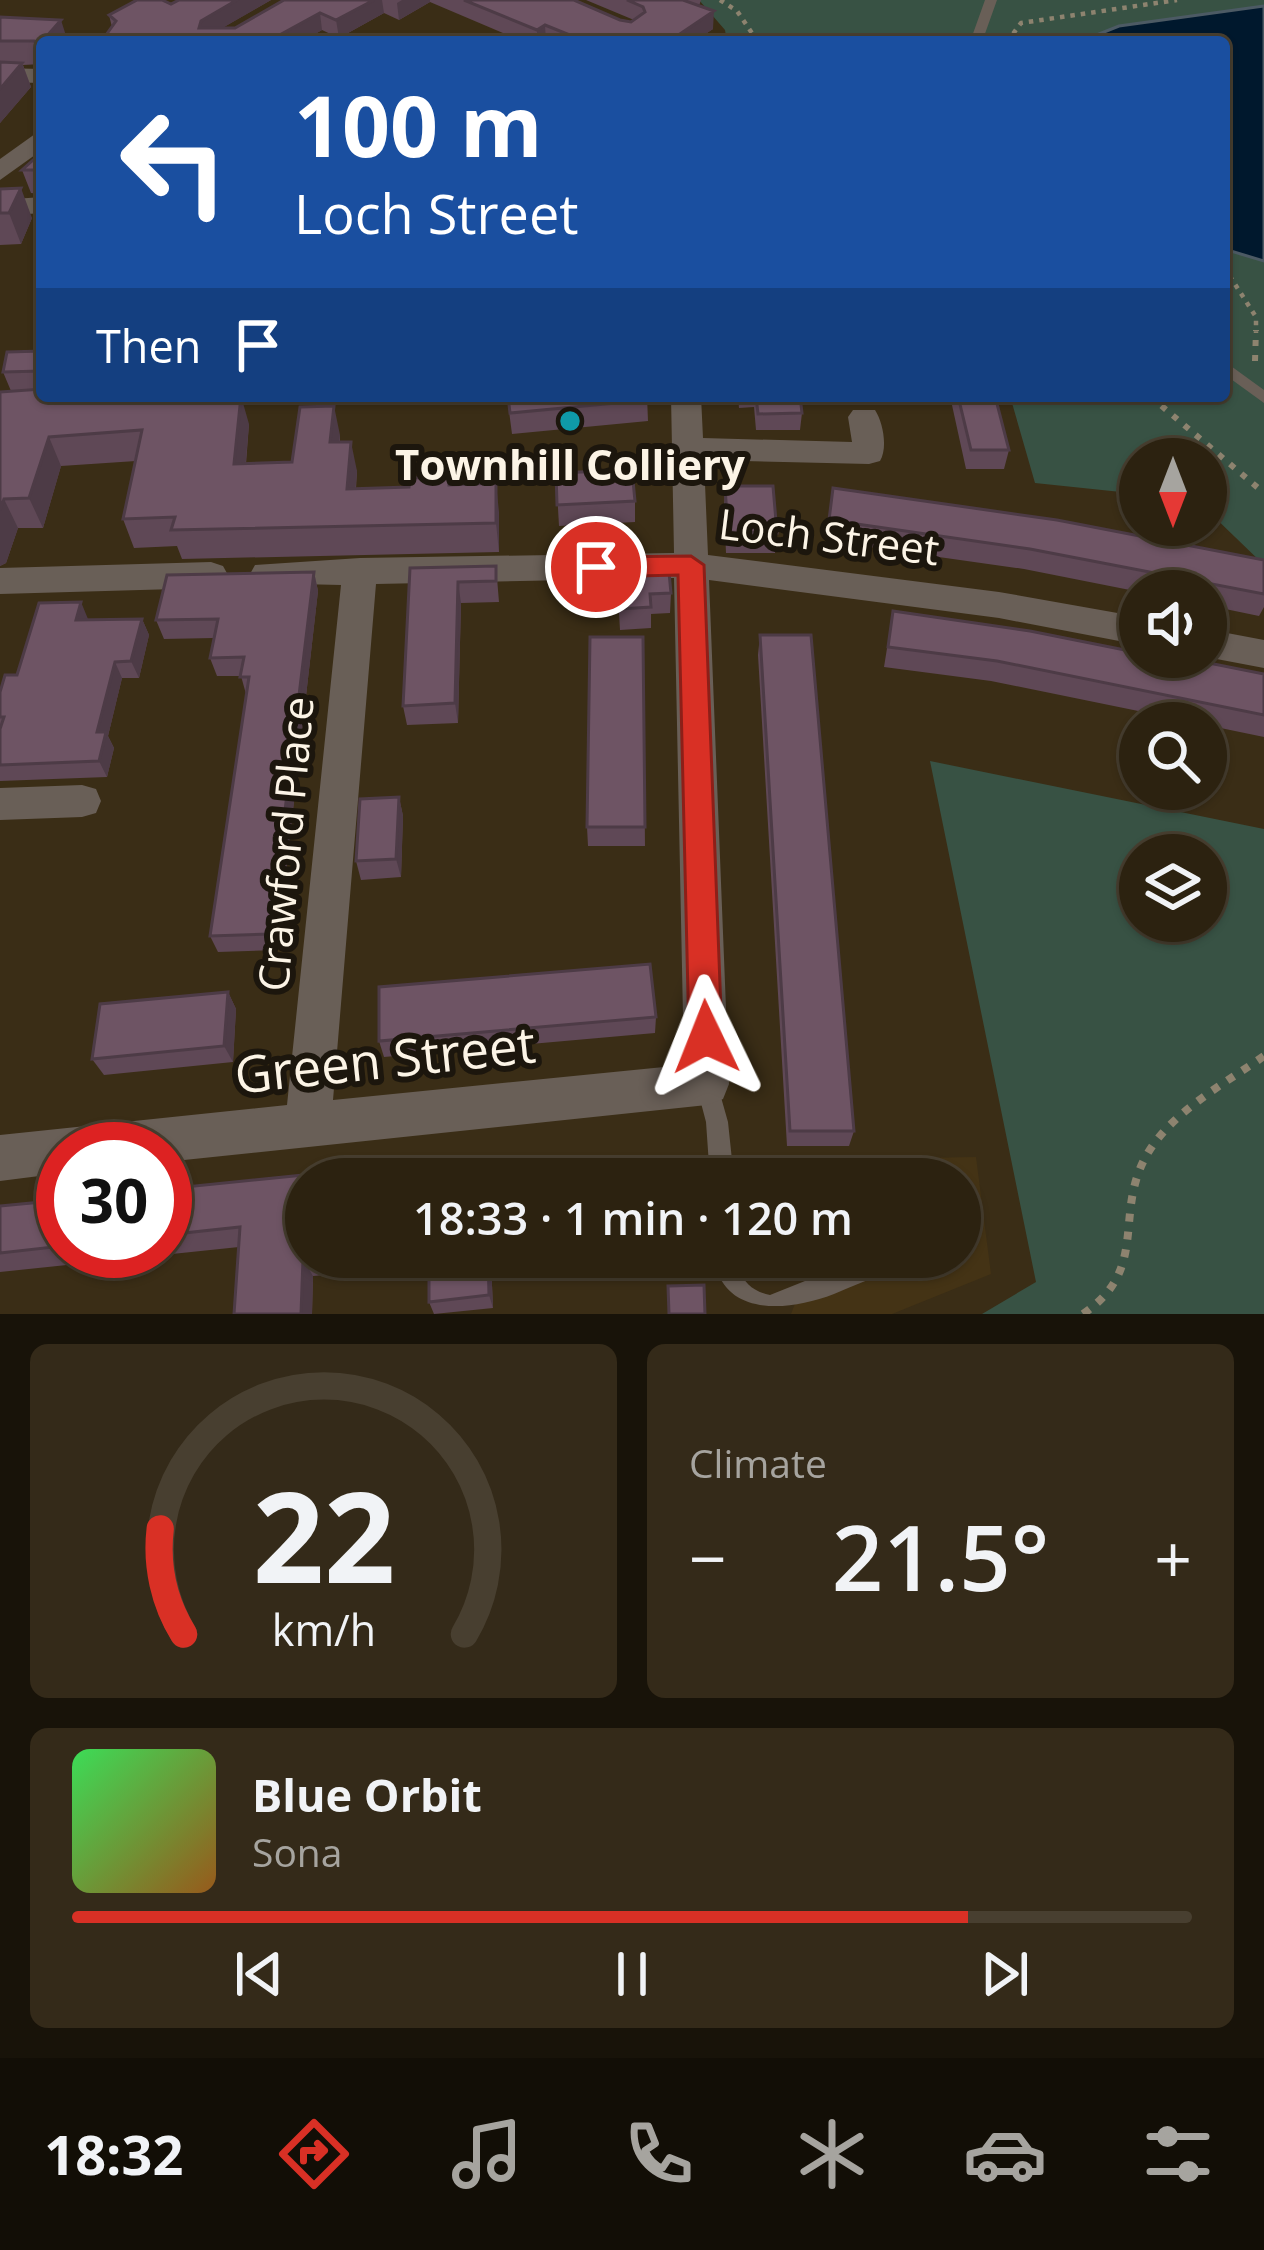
<!DOCTYPE html>
<html lang="en">
<head>
<meta charset="utf-8">
<style>
  :root { --surface:#2c2210; --page:#342a19; --text:#f1f3f6; --muted:#a6a49f; --line:#483f30; --accent:#d93025 }
  body { margin:0; font-family:"Open Sans",sans-serif; background:var(--page); color:var(--text); height:100vh; display:flex; flex-direction:column; font-size:45px; white-space:nowrap }
  * { box-sizing:border-box; margin:0 }
  p { font-size:39px; color:var(--muted) }
  .icon { flex:none; width:66px; height:66px; fill:none; stroke:currentColor; stroke-width:2; stroke-linecap:round; stroke-linejoin:round }
  .map { position:relative; height:1314px; overflow:hidden }
  .panel { display:flex; flex-direction:column; gap:30px; padding:30px; background:#181309; flex:1 }
  .panel>* { flex:none }
  .banner { position:absolute; left:36px; top:36px; width:1194px; height:366px; border-radius:12px; box-shadow:0 3px 9px #0004,0 0 0 3px var(--line); background:#1a4fa0; color:#fff; overflow:hidden }
  .needle { width:78px; rotate:180deg }
  .controls { position:absolute; left:1119px; top:438px; display:grid; gap:24px }
  .controls a { display:grid; place-items:center; width:108px; height:108px; border-radius:50%; background:var(--surface); box-shadow:0 3px 9px #0004,0 0 0 3px var(--line); font-size:60px }
  .speed { position:absolute; left:36px; top:1122px; display:flex; gap:24px; font-size:60px; font-weight:700; text-align:center }
  .speed>* { display:grid; place-content:center; width:156px; height:156px; border-radius:50%; background:var(--surface); box-shadow:0 3px 9px #0004,0 0 0 3px var(--line); line-height:1 }
  .speed .limit { border:18px solid #d22; background:#fff; color:#111 }
  .pin { position:absolute; display:grid; place-items:center; width:102px; height:102px; color:#fff; margin:-51px; border:6px solid #fff; border-radius:50%; box-shadow:0 3px 12px #0007 }
  .me { position:absolute; width:132px; margin:-66px; rotate:358deg; stroke-linejoin:round; filter:drop-shadow(0 0 9px #0008) }
  .turn { display:flex; align-items:center; gap:42px; height:252px; padding:0 60px; font-size:54px }
  .turn .icon { width:156px; height:156px; stroke-width:2.5 }
  .turn b { display:block; font-size:84px; line-height:102px }
  .then { display:flex; align-items:center; height:114px; padding:0 60px; background:#0003; gap:24px; font-size:45px }
  .big { font-size:90px; font-weight:600; line-height:1.1 }
  .panel .widget { flex:1; display:flex; flex-direction:column; justify-content:center; gap:18px; min-width:0; padding:0 42px; border-radius:18px; background:var(--page) }
  .panel .dial { align-items:center; gap:0 }
  .dial svg { height:312px; overflow:visible; fill:none; stroke:var(--line); stroke-width:7; stroke-linecap:round; text-anchor:middle }
  .dial text { fill:var(--text); stroke:none }
  .song { display:flex; align-items:center; gap:36px }
  .cover { width:144px; height:144px; border-radius:18px; background:linear-gradient(135deg,hsl(130 70% 55%),hsl(30 70% 35%)) }
  .played { height:12px; border-radius:6px; background:linear-gradient(90deg,var(--accent) 80%,var(--line) 80%) }
  .keys { display:flex; justify-content:space-around; direction:ltr }
  .heat { display:flex; justify-content:space-between; align-items:center; font-size:66px; direction:ltr }
  .panel .tiles { flex:1; display:grid; gap:30px; grid-template-columns:1fr 1fr }
  .widget:last-child { grid-column:span 2 }
  .trip { position:absolute; left:285px; top:1158px; width:696px; height:120px; border-radius:60px; background:var(--surface); box-shadow:0 3px 9px #0004,0 0 0 3px var(--line); font-weight:600; line-height:120px; text-align:center }
  .tab-bar { display:flex; height:192px; justify-content:space-around; align-items:center; background:#120e06; color:var(--muted) }
  .tab-bar .icon { width:84px; height:84px }
  .tab-bar .active { color:var(--accent) }
  .tab-bar b { font-size:54px; color:var(--text) }
  .map>svg:first-child { display:block }
  .built { fill:#443315 }
  .green { fill:#385244; fill-rule:evenodd }
  .water { fill:#00182d; stroke:#4c5a64; stroke-width:3 }
  .lines { fill:none; stroke-linecap:round; stroke-linejoin:round }
  .path-far2 { stroke:#8d836f; stroke-width:4.5; stroke-dasharray:4.5 6; stroke-linecap:butt }
  .path-far1 { stroke:#8d836f; stroke-width:6; stroke-dasharray:6 9; stroke-linecap:butt }
  .path { stroke:#8d836f; stroke-width:8; stroke-dasharray:8 10; stroke-linecap:butt }
  .service { fill:#695f57; fill-rule:evenodd }
  .minor { fill:#695f57; fill-rule:evenodd }
  .tertiary { fill:#695f57; fill-rule:evenodd }
  .wall { fill:#5f4856 }
  .shaded-wall { fill:#4d3b46 }
  .building { fill:#6e5464; stroke:#4d3b46; stroke-width:3 }
  .route { fill:#d93025; stroke:#8d1f18; stroke-width:3 }
  .culture-dot { fill:#0f9aa8; stroke:#1c160d; stroke-width:4.5 }
  .labels { text-anchor:middle; stroke-width:12; stroke-linejoin:round; paint-order:stroke }
  .poi-label { font-size:42px; font-weight:bold; fill:#fcf4e6; stroke:#1c160d }
  .street-label { font-size:42px; fill:#fcf4e6; stroke:#1c160d }
  .near-street-label { font-size:51px; fill:#fcf4e6; stroke:#1c160d }
</style>
</head>
<body>
<div class="map">
<svg width="1264" height="1314" viewBox="0 0 1264 1314">
  <rect width="100%" height="100%" fill="#3a2d16"/>
  <!-- built -->
  <path class="built" d="M976 1157 991 1274 892 1314H791L813 1257H960V1179H810L809 1160Z"/>
  <!-- green -->
  <path class="green" d="M699 0H1264V565L1206 509V459H1140V494L1035 483 1010 396H1224V42H727L725 30Z
    M930 761 1264 829V1314H982L1036 1282ZM1140 855H1206V921H1140Z"/>
  <!-- water -->
  <path class="water" d="M1264 6V261L1224 249V42H1079L1119 26Z"/>
  <g class="lines">
    <!-- path-far2 -->
    <path class="path-far2" d="M720 0 737 11 758 42
      M1007 42 1021 23 1177 0
      M1224 267 1256 317V333"/>
    <!-- path-far1 -->
    <path class="path-far1" d="M1255 361 1256 330
      M1150 396 1264 493"/>
    <!-- path -->
    <path class="path" d="M1083 1314C1149 1269 1114 1217 1145 1158 1169 1113 1224 1084 1264 1056"/>
    <!-- service -->
    <path class="service" d="M985 0H997L982 42H970Z
      M1224 361 1264 390V403L1224 374Z
      M707 1073 715 1076 728 1122 734 1179H710L706 1122 696 1084 699 1076Z
      M714 1257H738C740 1279 748 1290 770 1295L865 1257H907L904 1266C880 1275 857 1284 834 1294 782 1314 721 1314 714 1257Z"/>
    <!-- minor -->
    <path class="minor" d="M0 68 42 69V83L0 82Z
      M42 197V213L0 216V200Z
      M42 395V396H198L183 406 0 418V398Z
      M671 396H701L703 438 852 442 848 417 853 410H875C883 422 888 448 880 461L869 464 704 460 708 555 999 592 1140 617V645L999 618 709 580 729 1084 723 1099 707 1105 165 1162V1149H63V1173L0 1181V1135L287 1105 341 585 255 583 250 574 255 565 360 558 674 553ZM674 578 684 1065 333 1100 376 584Z
      M211 562 223 566 228 575 223 584 211 588 0 594V568Z
      M1206 629 1264 640V668L1206 657Z
      M82 785 96 789 101 801 96 813 82 817 0 820V788Z"/>
    <!-- tertiary -->
    <path class="tertiary" d="M42 129V150L0 180V159Z"/>
  </g>
  <!-- wall -->
  <path class="wall" d="M179 0H271L222 28H235L284 0H574L620 20 631 22 634 20 586 0H701L699 6 713 29 693 42H524L430 2 399 20 384 13 339 38 322 30 301 42H101L112 27 109 15 171 4Z
    M0 17 42 42V64L23 65 31 87 0 123Z
    M42 152V197L41 194 31 193 22 170Z
    M0 189 32 218 21 244 0 245Z
    M42 351V396L135 402 249 424 246 464 292 462 340 435V442L357 471 356 489 450 485 499 512V552L182 559 177 546 134 548 123 519 136 461 61 466 43 528H18L6 563 0 566 11 391 3 372Z
    M507 396H647L648 421 512 434Z
    M738 396H800L802 413 800 430H756L754 407 739 408Z
    M950 396H995L1009 450 1004 469H966Z
    M556 473 635 501V522L559 526Z
    M725 486 777 533 775 553H726L724 507Z
    M833 488 1264 560V607L1259 616 1206 605V591L1140 592 1024 569 826 541Z
    M616 564 671 593 670 613 651 614V628L620 630Z
    M496 566 499 602 461 603 458 723 407 725 403 706 410 568Z
    M314 572 318 591 277 950 218 952 210 936 246 694 241 676H217L210 658 214 638 164 639 156 620Z
    M893 611 1174 660 1176 657 1264 674V737L1206 725V723H1197L991 681 884 667Z
    M88 619H142L149 635 139 678H122L108 736 114 748 107 777 0 781V692L17 675Z
    M760 635 854 1131 849 1146H787L758 655Z
    M643 637 645 846H588L587 827Z
    M399 797 403 816 401 877 361 880 356 861Z
    M228 992 236 1009 233 1062 104 1075 92 1059Z
    M656 1017 655 1033 384 1057 379 1041Z
    M304 1175 306 1179V1257H363V1272L313 1276 312 1314H234L239 1247 0 1272V1206L63 1200V1251H165V1189Z
    M429 1257H520V1258L491 1262 493 1308 434 1314 429 1302Z
    M575 1257H654V1263L577 1269Z"/>
  <!-- shaded-wall -->
  <path class="shaded-wall" d="M237 0H271L205 38 199 28 201 21Z
    M374 0H382L384 13 339 38 336 20Z
    M402 0H430V2L399 20 397 3Z
    M714 11 713 29 693 42H668Z
    M320 13 322 30 301 42H274V38Z
    M61 20 68 42H42V55L39 45Z
    M545 25 546 42H537V30Z
    M22 63 31 87 0 123V89Z
    M21 188 32 218 21 244 9 213Z
    M241 396 249 424 243 494 234 464Z
    M334 406 340 435 336 472 330 442Z
    M49 437 61 466 43 528 29 498Z
    M351 442 357 471 353 518 347 489Z
    M496 483 499 512V552L496 523Z
    M4 499 18 528 6 563 0 566V510Z
    M314 572 318 591 277 950 270 934Z
    M458 582 461 603 458 723 455 703Z
    M81 602 88 619 76 620Z
    M142 619 149 635 139 678 131 661Z
    M115 662 122 678 108 736 114 748 107 777 99 761 97 732Z
    M399 797 403 816 401 877 396 859Z
    M228 992 236 1009 233 1062 224 1046Z
    M356 1257H363V1272Z
    M488 1257H489L491 1262 493 1308 489 1295Z
    M303 1259 313 1276 312 1314H301Z"/>
  <!-- building -->
  <path class="building" d="M137 0H162L171 4 179 0H237L201 21 199 28H235L284 0H374L336 20 320 13 274 38 222 39V37L218 40 101 42 116 21 109 15Z
    M464 0H574L620 20 631 22 645 12 643 7 627 0H683L714 11 668 42H587L545 25 537 30Z
    M0 17 61 20 39 45 34 41H0Z
    M0 62 22 63 0 89Z
    M42 152V188L38 186 37 170H22Z
    M21 188 9 213H0V189Z
    M42 206V228H36Z
    M42 351V371L3 372 7 352Z
    M42 389V396H127L125 403 241 396 234 464 292 462 300 407 334 406 330 442H351L347 489 409 487 410 478 449 477V485L496 483V523L171 530 175 517 123 519 142 430 49 437 29 498 4 499 0 510V392Z
    M508 396H647L648 400 510 413Z
    M756 396H800L802 413 758 414Z
    M958 396H995L1009 450H971Z
    M632 470 635 501 557 505 556 473Z
    M725 486H773L777 533 728 532Z
    M833 488 1057 520 1264 560V594L1030 549 829 520Z
    M668 562 671 593 650 594 651 607 620 609 616 564Z
    M496 566V581L458 582 455 703 403 706 410 568Z
    M314 572 270 934 210 936 249 677H240L244 657 210 658 218 619 156 620 167 575Z
    M81 602 76 620 142 619 131 661 115 662 97 732H106L99 761 0 765V729L4 717H0V692L5 675H17L39 603Z
    M893 611 1030 631 1140 653V657H1159L1176 660V657H1179L1264 674V715L997 661 888 647Z
    M760 635H811L854 1131H790Z
    M590 637H643L645 827H587Z
    M399 797 396 859 356 861 360 799Z
    M650 964 656 1017 379 1041V987Z
    M228 992 224 1046 92 1059 100 1004Z
    M513 1165 514 1179H427V1175Z
    M648 1165 649 1179H572V1170Z
    M304 1175 303 1196H306V1257H328L303 1259 301 1314H234L240 1227 165 1235V1189Z
    M63 1200V1246L0 1253V1206Z
    M429 1257H488L489 1295 429 1302Z
    M704 1285 705 1314H669L668 1286Z"/>
  <!-- route -->
  <path class="route" d="M691 556 704 565 722 1037 718 1048 706 1052 694 1048 689 1037 678 575 596 577 583 567 596 557Z"/>
  <!-- markers -->
  <circle class="culture-dot" cx="570" cy="421" r="12"/>
  <g class="labels">
    <!-- poi labels -->
    <g class="poi-label">
      <text x="570" y="480">Townhill Colliery</text>
    </g>
    <!-- street labels -->
    <g class="street-label">
      <text transform="translate(829 537) rotate(7)" y="15">Loch Street</text>
      <text transform="translate(286 844) rotate(-85)" y="15">Crawford Place</text>
    </g>
    <!-- near-street labels -->
    <g class="near-street-label">
      <text transform="translate(385 1060) rotate(-6)" y="18">Green Street</text>
    </g>
  </g>
</svg>
<div class="controls">
<a><svg class="needle" viewBox="-14 -14 28 28"><path d="M0-13l5 13h-10z" fill="#e53935"/><path d="M0 13l5-13h-10z" fill="#a6a49f"/></svg></a>
<a><svg class="icon" aria-label="sound" viewBox="0 0 24 24"><path d="M4 9h4l5-4v14l-5-4H4zM17 9q2 3 0 6"/></svg></a>
<a><svg class="icon" aria-label="search" viewBox="0 0 24 24"><circle cx="10" cy="10" r="6"/><path d="M15 15l6 6"/></svg></a>
<a><svg class="icon" aria-label="layers" viewBox="0 0 24 24"><path d="M12 4l9 5-9 5-9-5zM3 14l9 5 9-5"/></svg></a>
</div>
<div class="speed"><div class="limit">30</div></div>
<div class="pin" style="left:596px;top:567px;background:#d93025"><svg class="icon" aria-label="arrive" viewBox="0 0 24 24"><path d="M6 21V4h12l-3 4 3 4H6"/></svg></div>
<svg class="me" style="left:706px;top:1037px" viewBox="-20 -20 40 40"><path d="M0-17L14 15 0 8-14 15z" fill="#d93025" stroke="#fff" stroke-width="4"/></svg>
<div class="trip">18:33 · 1 min · 120 m</div>
<div class="banner">
<div class="turn"><svg class="icon" aria-label="left" viewBox="0 0 24 24"><path d="M17 20v-9H6M10 6l-5 5 5 5"/></svg><div><b>100 m</b>Loch Street</div></div>
<div class="then">Then<svg class="icon" aria-label="arrive" viewBox="0 0 24 24"><path d="M6 21V4h12l-3 4 3 4H6"/></svg></div>
</div>
</div>
<section class="panel">
<div class="tiles">
<div class="widget dial"><svg viewBox="0 0 100 80">
<path d="M14 69A42 42 0 1 1 86 69"/>
<path d="M14 69A42 42 0 0 1 8 42" stroke="#d93025"/>
<text x="50" y="56" font-size="32" font-weight="700">22</text>
<text x="50" y="72" font-size="11">km/h</text>
</svg></div>
<div class="widget"><p>Climate</p>
<div class="heat"><a>−</a><b class="big">21.5°</b><a>+</a></div>
</div>
<div class="widget">
<div class="song"><i class="cover"></i><div><b>Blue Orbit</b><p>Sona</p></div></div>
<div class="played"></div>
<div class="keys"><svg class="icon" aria-label="previous" viewBox="0 0 24 24"><path d="M18 5L8 12l10 7zM5 5v14"/></svg><svg class="icon" aria-label="pause" viewBox="0 0 24 24"><path d="M8 5v14M16 5v14"/></svg><svg class="icon" aria-label="next" viewBox="0 0 24 24"><path d="M6 5l10 7-10 7zM19 5v14"/></svg></div>
</div>
</div>
</section>
<nav class="tab-bar">
<b>18:32</b>
<svg class="icon active" aria-label="directions" viewBox="0 0 24 24"><path d="M12 3l9 9-9 9-9-9zM9 14v-3h6M13 9l2 2-2 2"/></svg>
<svg class="icon" aria-label="music" viewBox="0 0 24 24"><path d="M9 18V5l10-2v13"/><circle cx="6" cy="18" r="3"/><circle cx="16" cy="16" r="3"/></svg>
<svg class="icon" aria-label="phone" viewBox="0 0 24 24"><path d="M5 4h4l2 5-3 2q2 4 5 5l2-3 5 2v4C11 20 4 13 5 4z"/></svg>
<svg class="icon" aria-label="climate" viewBox="0 0 24 24"><path d="M12 3v18M4 7l16 10M4 17L20 7"/></svg>
<svg class="icon" aria-label="car" viewBox="0 0 24 24"><path d="M5 17H2v-5l4-1 3-4h7l3 4 3 1v5h-3M9 17h6M6 11h13"/><circle cx="7" cy="17" r="2"/><circle cx="17" cy="17" r="2"/></svg>
<svg class="icon" aria-label="filters" viewBox="0 0 24 24"><path d="M4 7h16M4 17h16"/><circle cx="9" cy="7" r="2"/><circle cx="15" cy="17" r="2"/></svg>
</nav>
</body>
</html>
